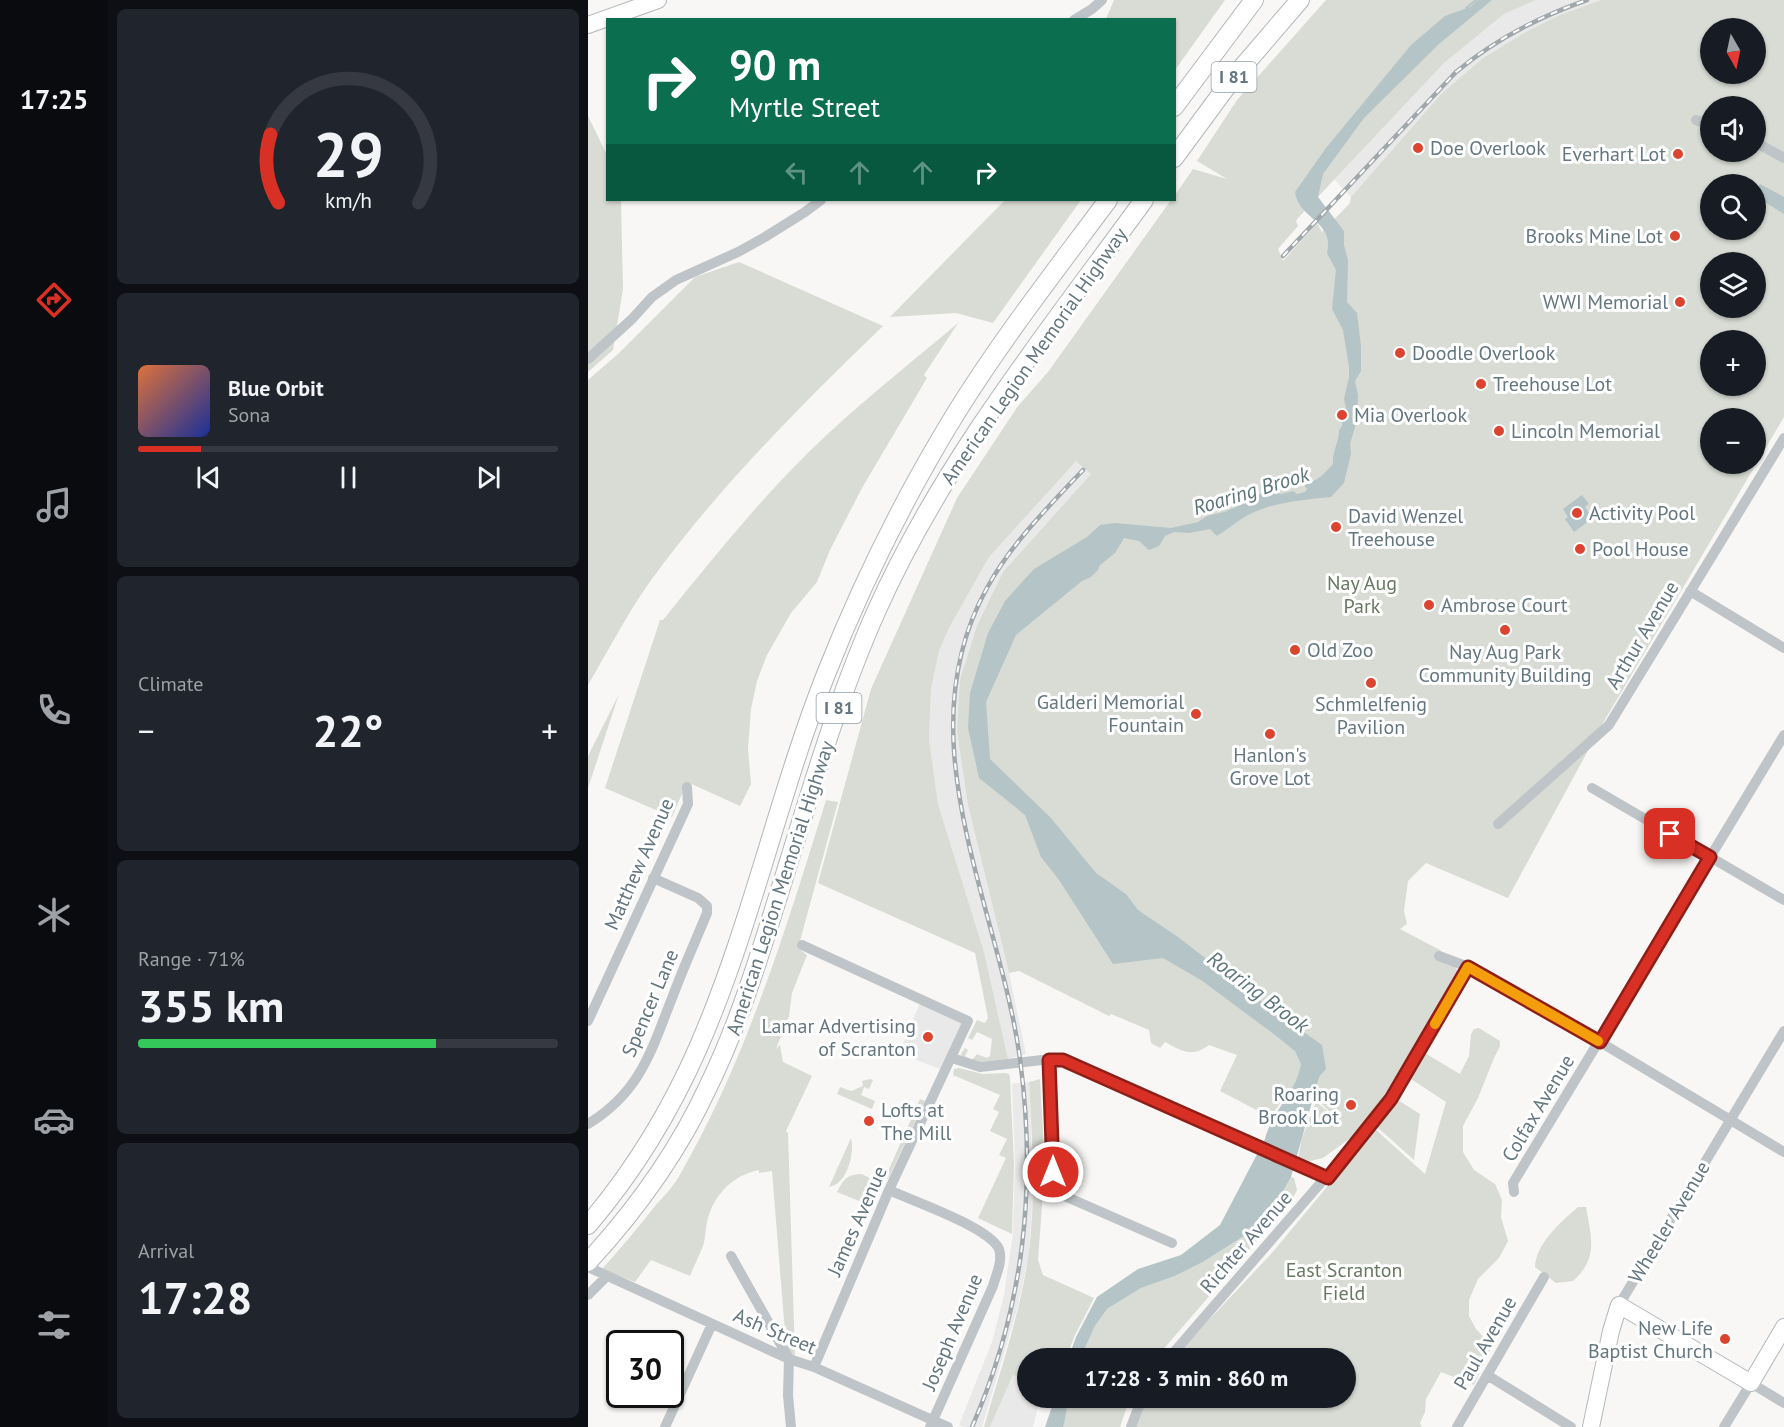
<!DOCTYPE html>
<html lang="en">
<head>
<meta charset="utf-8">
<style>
  :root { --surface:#171b24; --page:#20242c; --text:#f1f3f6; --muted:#9ea1a6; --line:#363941; --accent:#d93025 }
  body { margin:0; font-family:"PT Sans",sans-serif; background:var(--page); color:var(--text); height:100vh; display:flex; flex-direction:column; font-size:22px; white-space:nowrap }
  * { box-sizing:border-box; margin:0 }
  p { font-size:20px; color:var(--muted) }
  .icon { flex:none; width:33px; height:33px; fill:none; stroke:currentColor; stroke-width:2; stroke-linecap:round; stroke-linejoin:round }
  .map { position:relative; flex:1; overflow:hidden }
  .sheet { display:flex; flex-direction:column; gap:9px; padding:9px; background:#0d0f14; width:480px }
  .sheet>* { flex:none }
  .top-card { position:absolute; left:18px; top:18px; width:570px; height:183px; border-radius:0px; box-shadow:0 2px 4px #0004; background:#0b6e4f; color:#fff; overflow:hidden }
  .needle { width:39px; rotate:171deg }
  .controls { position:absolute; left:1112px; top:18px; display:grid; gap:12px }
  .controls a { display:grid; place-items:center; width:66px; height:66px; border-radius:50%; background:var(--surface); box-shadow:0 2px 4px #0004; font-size:30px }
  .speed { position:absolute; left:18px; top:1330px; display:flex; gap:12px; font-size:30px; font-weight:700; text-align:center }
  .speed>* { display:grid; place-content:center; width:78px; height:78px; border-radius:50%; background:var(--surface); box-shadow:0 2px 4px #0004; line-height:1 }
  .speed .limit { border:3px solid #111; border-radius:9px; background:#fff; color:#111 }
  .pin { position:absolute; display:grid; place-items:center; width:51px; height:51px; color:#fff; margin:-26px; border-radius:12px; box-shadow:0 3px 9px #0006 }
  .me { position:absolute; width:66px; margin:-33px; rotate:0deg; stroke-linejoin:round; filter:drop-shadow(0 0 4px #0008) }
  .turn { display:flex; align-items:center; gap:21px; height:126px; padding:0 24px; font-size:27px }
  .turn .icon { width:78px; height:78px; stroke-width:2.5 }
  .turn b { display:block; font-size:42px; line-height:51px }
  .lanes { display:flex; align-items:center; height:57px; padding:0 24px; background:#0003; justify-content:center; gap:30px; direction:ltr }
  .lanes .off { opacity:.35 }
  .big { font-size:45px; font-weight:800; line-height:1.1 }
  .sheet .widget { flex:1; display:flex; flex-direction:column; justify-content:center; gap:9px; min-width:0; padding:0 21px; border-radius:9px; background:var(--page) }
  .sheet .dial { align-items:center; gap:0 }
  .dial svg { height:156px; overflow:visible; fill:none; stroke:var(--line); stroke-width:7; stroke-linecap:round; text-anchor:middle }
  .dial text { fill:var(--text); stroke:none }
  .song { display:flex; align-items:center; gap:18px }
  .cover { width:72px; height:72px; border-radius:9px; background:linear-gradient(135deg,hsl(20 70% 55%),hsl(230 70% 35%)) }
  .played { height:6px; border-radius:3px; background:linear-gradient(90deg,var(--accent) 15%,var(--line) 15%) }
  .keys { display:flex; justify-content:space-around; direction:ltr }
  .heat { display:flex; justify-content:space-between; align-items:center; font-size:33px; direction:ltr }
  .charge { height:9px; border-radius:4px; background:linear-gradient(90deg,#34c759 71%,var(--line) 0) }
  .trip { position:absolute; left:429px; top:1348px; width:339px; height:60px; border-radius:30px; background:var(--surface); box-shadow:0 2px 4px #0004; font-weight:800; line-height:60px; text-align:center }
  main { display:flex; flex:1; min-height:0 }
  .tabs { display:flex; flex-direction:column; width:108px; justify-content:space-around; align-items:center; background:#090b0e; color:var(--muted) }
  .tabs .icon { width:42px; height:42px }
  .tabs .selected { color:var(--accent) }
  .tabs b { font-size:27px; color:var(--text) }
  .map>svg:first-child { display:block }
  .built { fill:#e8e9e8 }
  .green { fill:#d8dcd4; fill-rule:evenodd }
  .water { fill:#b5c4c6 }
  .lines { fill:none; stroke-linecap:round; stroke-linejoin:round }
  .stream { stroke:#b5c4c6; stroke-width:2 }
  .primary-casing { stroke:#b2b8bb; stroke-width:18 }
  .highway-casing { stroke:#b2b7ba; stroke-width:20 }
  .street { stroke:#bec4c7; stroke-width:10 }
  .primary { stroke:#fff; stroke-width:16 }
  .highway { stroke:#fff; stroke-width:18 }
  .rail-casing { stroke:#a0a8ac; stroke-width:4.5 }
  .rail { stroke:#fff; stroke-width:2; stroke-dasharray:7; stroke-linecap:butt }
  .route-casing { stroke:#8d1f18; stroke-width:15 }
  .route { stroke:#d93025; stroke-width:10 }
  .slow { stroke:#f59e0b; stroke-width:10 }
  .poi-dot { fill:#dd4430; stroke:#fff; stroke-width:2 }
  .labels { text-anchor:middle; stroke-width:6; stroke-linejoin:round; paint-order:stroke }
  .shield { fill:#fff; stroke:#929fa5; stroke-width:1.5 }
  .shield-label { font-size:18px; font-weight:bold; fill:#64767f }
  .poi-label { font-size:20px; fill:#64767f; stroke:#fff; text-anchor:start }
  .street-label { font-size:20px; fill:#64767f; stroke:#fff }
  .park-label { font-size:20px; fill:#687762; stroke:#fff }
  .water-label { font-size:21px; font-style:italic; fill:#5e7679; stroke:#fff }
</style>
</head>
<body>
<main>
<nav class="tabs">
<b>17:25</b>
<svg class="icon selected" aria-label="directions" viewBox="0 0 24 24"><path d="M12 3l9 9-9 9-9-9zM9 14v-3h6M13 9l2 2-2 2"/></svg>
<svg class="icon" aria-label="music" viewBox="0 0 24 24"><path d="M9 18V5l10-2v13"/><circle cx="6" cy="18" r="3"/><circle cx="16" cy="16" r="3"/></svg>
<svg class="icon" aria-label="phone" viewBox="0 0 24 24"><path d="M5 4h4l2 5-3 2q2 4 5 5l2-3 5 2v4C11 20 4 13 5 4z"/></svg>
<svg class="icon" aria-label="climate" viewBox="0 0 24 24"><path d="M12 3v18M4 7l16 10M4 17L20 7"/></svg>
<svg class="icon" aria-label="car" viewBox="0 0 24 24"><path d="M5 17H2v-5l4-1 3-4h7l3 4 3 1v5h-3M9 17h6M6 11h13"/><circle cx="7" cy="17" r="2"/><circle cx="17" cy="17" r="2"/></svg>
<svg class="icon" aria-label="filters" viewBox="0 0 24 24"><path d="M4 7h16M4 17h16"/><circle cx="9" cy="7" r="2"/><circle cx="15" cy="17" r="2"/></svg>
</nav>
<section class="sheet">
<div class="widget dial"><svg viewBox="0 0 100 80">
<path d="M14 69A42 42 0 1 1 86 69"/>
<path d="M14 69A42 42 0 0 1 10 34" stroke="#d93025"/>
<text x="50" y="56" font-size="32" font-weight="700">29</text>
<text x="50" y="72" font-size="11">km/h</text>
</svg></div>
<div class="widget">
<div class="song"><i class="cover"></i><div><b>Blue Orbit</b><p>Sona</p></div></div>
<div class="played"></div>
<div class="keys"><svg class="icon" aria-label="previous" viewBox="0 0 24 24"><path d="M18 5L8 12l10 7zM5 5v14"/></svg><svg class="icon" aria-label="pause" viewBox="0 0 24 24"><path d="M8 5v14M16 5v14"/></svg><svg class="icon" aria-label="next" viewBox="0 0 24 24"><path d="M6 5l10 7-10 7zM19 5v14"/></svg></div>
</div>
<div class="widget"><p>Climate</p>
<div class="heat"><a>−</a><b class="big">22°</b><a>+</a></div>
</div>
<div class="widget"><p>Range · 71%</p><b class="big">355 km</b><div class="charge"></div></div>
<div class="widget"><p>Arrival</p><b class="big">17:28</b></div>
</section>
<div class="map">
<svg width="1196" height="1427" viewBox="0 0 1196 1427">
  <rect width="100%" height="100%" fill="#f8f7f5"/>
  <!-- built -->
  <path class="built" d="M948 0H1013L972 15 941 30 895 58 854 93 763 197 746 179 856 63 916 14Z
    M488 460 503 474 415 572 369 732 380 805 421 973 438 1054 420 1059 396 952 350 804 341 739 343 689 351 651 361 628 401 557Z
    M332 1003 377 1022 357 1071 311 1053Z
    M441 1082 445 1192 441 1253 430 1306 394 1427H375L371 1425 404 1342 416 1295 425 1234 427 1163 424 1084Z
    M425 1375 439 1380 440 1398H452L445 1427H402Z"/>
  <!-- green -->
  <path class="green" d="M526 0H637L587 70 586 20 518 19Z
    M738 0H948L916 14 856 63 710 218 708 221 710 226 690 249 695 261 729 223 734 232 762 203 763 197 854 93 895 58 941 30 972 15 1013 0H1196V417L1015 723 920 898 838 863 820 881 816 911 819 924 812 929 852 950 871 972 788 1109 768 1134 735 1158 722 1161 710 1159 714 1138 728 1102 751 1120 728 1099 702 1090 682 1117 632 1091 649 1055 621 1045C604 1058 593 1051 577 1042L572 1048 563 1043 561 1030 523 1014 521 1016 431 971 421 973 380 805 369 732 372 680 389 626 415 572 503 474 488 461 401 557 361 628 351 651 343 689 341 739 350 804 396 952 420 1059 391 1062 374 1058 373 1054 377 1048 380 1050 377 1056 384 1060 389 1054 399 1058 402 1056 404 1039 389 1032 384 1040 380 1038 389 1020 397 1023 400 1018 387 953 230 883 283 689 369 498 430 406 460 372 583 200H586L587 195 605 169 639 179 609 161 649 100ZM1122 28H1167V74H1122ZM1122 106H1167V152H1122ZM1122 184H1167V230H1122ZM1122 262H1167V308H1122ZM1122 340H1167V386H1122ZM1122 418H1167V464H1122Z
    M0 116 19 155 20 200H33L35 289 25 350 0 372Z
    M417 200H493L405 323 368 313 302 317Z
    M151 262 295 326C212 406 129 489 61 583 38 616 20 651 0 685V380L31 353 107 277Z
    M370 323 336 375 339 378 274 488 242 550 229 582 203 613 179 655 169 681 163 709 160 749 163 784 152 806 99 782 84 817 17 788 72 620H75C116 569 157 518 202 471 254 417 313 371 370 323Z
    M31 694 0 788V756Z
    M238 800 250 802 210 948 219 955 204 993 201 1016 188 1049 192 1045 195 1062 224 1076 198 1131 200 1133 207 1357 200 1352 198 1345 184 1171 171 1173V1170C146 1175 127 1193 120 1218 117 1227 118 1237 115 1246 111 1256 106 1266 102 1276L63 1260 47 1282 14 1269C32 1249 50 1228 67 1206 75 1197 84 1188 90 1178 158 1061 198 929 238 800Z
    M891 1028 912 1041V1046L906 1058 890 1098 875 1126V1152L886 1170 907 1184 914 1200 913 1217 920 1241 911 1258 890 1279 881 1300V1316L888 1329 904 1346 886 1385 853 1372 838 1399 837 1412 832 1423 834 1427H544L557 1398H758V1359H584L684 1253 787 1129 837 1174 858 1102 820 1077 835 1052 872 1074 881 1056 883 1034 886 1029Z
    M371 1068 395 1074 417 1073 421 1074 422 1078 426 1164 424 1234 390 1218 418 1158 411 1155 419 1139 402 1131 411 1112 405 1109 412 1095 365 1075 366 1069Z
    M282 1079 285 1080 281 1089 276 1087 273 1095 287 1101 284 1109 249 1094 252 1087 263 1091 275 1086 274 1081Z
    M452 1079 457 1166 450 1260 455 1275 506 1298 486 1337 478 1359H440L439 1380 425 1375 402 1427H396C413 1368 433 1311 441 1251 448 1195 444 1139 441 1082Z
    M332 1099 337 1101 301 1177 298 1179 291 1176 292 1174 298 1176Z
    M810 1100 832 1114 826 1160 789 1127Z
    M263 1138C267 1153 259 1185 241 1187Z
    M274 1174 287 1181 276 1203 249 1192C255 1180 259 1174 274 1174Z
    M703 1177 706 1178 709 1190 704 1200 567 1359H492L507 1326 519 1309 553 1288 587 1276 615 1262 660 1234 684 1211Z
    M990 1207H998C1003 1236 1011 1258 985 1281L968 1283 947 1267C948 1243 973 1222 990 1207Z
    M481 1398H542L532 1427H475Z"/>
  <!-- water -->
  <path class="water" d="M890 0H904L851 44 776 118 735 174 730 197 756 231V245L760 260 759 302 769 313 773 346V371L767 381 770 395 769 420 762 444 763 454 756 483 743 497C715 500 685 502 660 515 649 521 639 530 629 536L622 529 601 533 586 532 577 536 571 546 561 550 551 541 536 538 527 553 512 565 510 570 503 577 494 581 428 635 398 702 402 759 463 818 508 873 538 894 550 910 590 937 678 1005 734 1045 738 1069 731 1077 703 1177 684 1211 661 1233 615 1262 587 1276 553 1288 519 1309 507 1326 492 1359H480L488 1337 509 1297 550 1269 593 1255 632 1225 677 1139C684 1110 708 1094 713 1064L707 1051 687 1035 613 980 575 958 525 964 471 880 453 857 437 815 391 778 380 728 382 693 400 633 417 601 446 569 499 537 512 525 527 523 583 528 610 522 619 516 636 512 653 505 668 495 684 491 693 494 705 491 709 494 717 492 719 489 714 483C728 484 737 473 745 464 744 452 751 442 751 430L754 426V415L758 408 756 399 761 377V367L755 330 744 309 748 270 739 253C747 221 711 220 707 192L738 148 823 45 857 16 882 7Z
    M1172 184 1196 197V214L1167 196V191Z
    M994 495 1001 504 997 507 1005 518 986 532 977 519 980 517 975 509Z
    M467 1398H481L476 1424 475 1427H457Z"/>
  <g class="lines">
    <!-- stream -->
    <path class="stream" d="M878 8 888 0"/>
    <!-- primary casing -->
    <g class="primary-casing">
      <path id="primary" d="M0 25 70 0
        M1003 1427 1023 1331 1031 1305 1163 1383 1196 1327"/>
    </g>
    <!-- highway casing -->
    <g class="highway-casing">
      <path id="highway" d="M586 107 666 0
        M586 158 645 78 712 0
        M0 1225C45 1172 82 1112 110 1048 163 927 190 796 238 674 274 583 317 496 368 413 414 339 468 270 520 200
        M0 1262C48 1210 90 1152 120 1087 146 1034 164 979 182 922 215 819 244 711 288 612 355 461 460 332 556 200"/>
    </g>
    <!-- street -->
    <path class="street" d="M486 20 504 9 514 0
      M1108 120 1122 125
      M1167 142 1196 158
      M0 359 44 319 64 297 88 280 150 252 177 237 217 212 233 200
      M1102 591 1196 648
      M1004 788 1196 900
      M910 824 1021 725 1196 438
      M214 945 380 1021 301 1190 226 1367
      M851 956 883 968 1012 1042 1196 1152
      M0 1021 100 804 99 787
      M364 1058 392 1067 454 1060H475L739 1178
      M461 1060 465 1188 472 1194 584 1243
      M0 1124C54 1091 64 1048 86 993 96 966 108 940 119 913V906L110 898 65 878
      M301 1190C325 1201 401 1227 411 1249 415 1261 408 1275 405 1286L342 1427
      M926 1192 925 1183 1196 735
      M143 1256 201 1359 200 1395 203 1427
      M0 1267 201 1359 226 1367 360 1427
      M0 1295 19 1276
      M1031 1305 1196 1031
      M580 1359 789 1118 803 1099 880 967
      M899 1375 983 1427
      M77 1427 124 1324
      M543 1427 554 1398
      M869 1427 956 1277
      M1136 1427 1163 1383 1196 1403"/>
    <!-- primary -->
    <use href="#primary" class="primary"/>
    <!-- highway -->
    <use href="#highway" class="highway"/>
    <!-- rail casing -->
    <g class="rail-casing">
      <path id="rail" d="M695 256 868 72C908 39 950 17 999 0
        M384 1427C436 1308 449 1187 432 1059 411 905 315 739 399 588 423 544 460 507 495 470"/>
    </g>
    <!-- rail -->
    <use href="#rail" class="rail"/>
  </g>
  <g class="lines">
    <!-- route casing -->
    <g class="route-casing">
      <path id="route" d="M465 1172 461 1060H475L740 1178 803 1099 880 967 1012 1042 1122 857 1082 834"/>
    </g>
    <!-- route -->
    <use href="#route" class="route"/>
    <!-- slow -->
    <path class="slow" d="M847 1024 880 967 1010 1041"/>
  </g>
  <!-- markers -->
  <g class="poi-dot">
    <circle cx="830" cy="148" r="6"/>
    <circle cx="1090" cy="154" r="6"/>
    <circle cx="1087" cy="236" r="6"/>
    <circle cx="1092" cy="302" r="6"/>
    <circle cx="812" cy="353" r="6"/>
    <circle cx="893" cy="384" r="6"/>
    <circle cx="754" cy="415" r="6"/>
    <circle cx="911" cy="431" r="6"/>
    <circle cx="989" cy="513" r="6"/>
    <circle cx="748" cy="527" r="6"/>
    <circle cx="992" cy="549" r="6"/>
    <circle cx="841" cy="605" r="6"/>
    <circle cx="917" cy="630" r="6"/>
    <circle cx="707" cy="650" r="6"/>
    <circle cx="783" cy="683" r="6"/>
    <circle cx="608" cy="714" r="6"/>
    <circle cx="682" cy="734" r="6"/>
    <circle cx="340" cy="1037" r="6"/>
    <circle cx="763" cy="1105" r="6"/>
    <circle cx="281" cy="1121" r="6"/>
    <circle cx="1137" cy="1339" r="6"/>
  </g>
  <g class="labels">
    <!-- shield labels -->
    <g class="shield">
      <rect x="623.5" y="62" width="45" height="30" rx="4.5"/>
      <rect x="228.5" y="693" width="45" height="30" rx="4.5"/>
    </g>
    <g class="shield-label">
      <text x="646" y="83">I 81</text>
      <text x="251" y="714">I 81</text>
    </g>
    <!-- poi labels -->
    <g class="poi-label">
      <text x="842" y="155">Doe Overlook</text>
      <text x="1078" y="161" text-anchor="end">Everhart Lot</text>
      <text x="1075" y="243" text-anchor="end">Brooks Mine Lot</text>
      <text x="1080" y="309" text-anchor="end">WWI Memorial</text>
      <text x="824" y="360">Doodle Overlook</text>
      <text x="905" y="391">Treehouse Lot</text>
      <text x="766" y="422">Mia Overlook</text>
      <text x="923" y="438">Lincoln Memorial</text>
      <text x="1001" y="520">Activity Pool</text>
      <text x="760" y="523">David Wenzel<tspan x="760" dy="23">Treehouse</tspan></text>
      <text x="1004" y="556">Pool House</text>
      <text x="853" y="612">Ambrose Court</text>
      <text x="719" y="657">Old Zoo</text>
      <text x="917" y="659" text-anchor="middle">Nay Aug Park<tspan x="917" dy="23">Community Building</tspan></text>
      <text x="596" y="709" text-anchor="end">Galderi Memorial<tspan x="596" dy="23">Fountain</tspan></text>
      <text x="783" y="711" text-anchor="middle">Schmlelfenig<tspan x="783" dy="23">Pavilion</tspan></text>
      <text x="682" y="762" text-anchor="middle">Hanlon's<tspan x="682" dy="23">Grove Lot</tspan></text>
      <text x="328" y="1033" text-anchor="end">Lamar Advertising<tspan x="328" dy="23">of Scranton</tspan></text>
      <text x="751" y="1101" text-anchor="end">Roaring<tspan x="751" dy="23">Brook Lot</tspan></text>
      <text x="293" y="1117">Lofts at<tspan x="293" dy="23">The Mill</tspan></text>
      <text x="1125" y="1335" text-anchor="end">New Life<tspan x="1125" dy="23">Baptist Church</tspan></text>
    </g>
    <!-- street labels -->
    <g class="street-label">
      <text transform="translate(446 356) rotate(-55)" y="7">American Legion Memorial Highway</text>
      <text transform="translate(1054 635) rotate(-59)" y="7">Arthur Avenue</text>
      <text transform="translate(51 864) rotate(-66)" y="7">Matthew Avenue</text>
      <text transform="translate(192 888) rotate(-72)" y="7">American Legion Memorial Highway</text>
      <text transform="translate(62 1003) rotate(-67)" y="7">Spencer Lane</text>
      <text transform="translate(950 1108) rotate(-59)" y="7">Colfax Avenue</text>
      <text transform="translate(269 1221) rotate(-66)" y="7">James Avenue</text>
      <text transform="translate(1081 1222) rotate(-59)" y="7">Wheeler Avenue</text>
      <text transform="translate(658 1242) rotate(-49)" y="7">Richter Avenue</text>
      <text transform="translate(187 1331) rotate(23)" y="7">Ash Street</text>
      <text transform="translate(364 1332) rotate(-67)" y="7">Joseph Avenue</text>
      <text transform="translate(897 1343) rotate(-60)" y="7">Paul Avenue</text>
    </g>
    <!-- park labels -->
    <g class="park-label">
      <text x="774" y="590">Nay Aug<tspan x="774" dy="23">Park</tspan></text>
      <text x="756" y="1277">East Scranton<tspan x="756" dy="23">Field</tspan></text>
    </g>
    <!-- water labels -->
    <g class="water-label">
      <text transform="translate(663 491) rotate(-17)" y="7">Roaring Brook</text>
      <text transform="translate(670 992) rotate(37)" y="7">Roaring Brook</text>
    </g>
  </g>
</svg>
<div class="controls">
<a><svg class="needle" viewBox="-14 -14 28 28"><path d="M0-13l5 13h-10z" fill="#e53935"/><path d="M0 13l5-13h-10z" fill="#9ea1a6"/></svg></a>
<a><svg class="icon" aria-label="sound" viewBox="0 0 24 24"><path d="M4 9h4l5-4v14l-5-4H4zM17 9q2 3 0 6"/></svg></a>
<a><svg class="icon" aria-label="search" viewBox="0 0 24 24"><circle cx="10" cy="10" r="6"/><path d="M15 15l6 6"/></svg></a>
<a><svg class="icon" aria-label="layers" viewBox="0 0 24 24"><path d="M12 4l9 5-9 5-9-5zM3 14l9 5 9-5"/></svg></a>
<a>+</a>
<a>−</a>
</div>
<div class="speed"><div class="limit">30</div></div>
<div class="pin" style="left:1082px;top:834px;background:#d93025"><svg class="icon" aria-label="arrive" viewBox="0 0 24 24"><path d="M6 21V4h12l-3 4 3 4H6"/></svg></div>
<svg class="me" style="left:465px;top:1172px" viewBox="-20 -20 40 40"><circle r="17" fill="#d93025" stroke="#fff" stroke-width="3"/><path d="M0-11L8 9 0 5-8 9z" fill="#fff"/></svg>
<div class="trip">17:28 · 3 min · 860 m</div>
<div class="top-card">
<div class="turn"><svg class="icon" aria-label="right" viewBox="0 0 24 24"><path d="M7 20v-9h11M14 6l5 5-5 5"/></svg><div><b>90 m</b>Myrtle Street</div></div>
<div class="lanes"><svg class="icon off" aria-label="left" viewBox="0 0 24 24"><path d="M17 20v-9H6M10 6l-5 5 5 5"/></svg><svg class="icon off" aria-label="ahead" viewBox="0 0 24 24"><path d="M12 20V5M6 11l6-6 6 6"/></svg><svg class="icon off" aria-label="ahead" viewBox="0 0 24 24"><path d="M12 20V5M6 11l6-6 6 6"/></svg><svg class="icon" aria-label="right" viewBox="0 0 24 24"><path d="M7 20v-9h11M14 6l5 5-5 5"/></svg></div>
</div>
</div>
</main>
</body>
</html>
